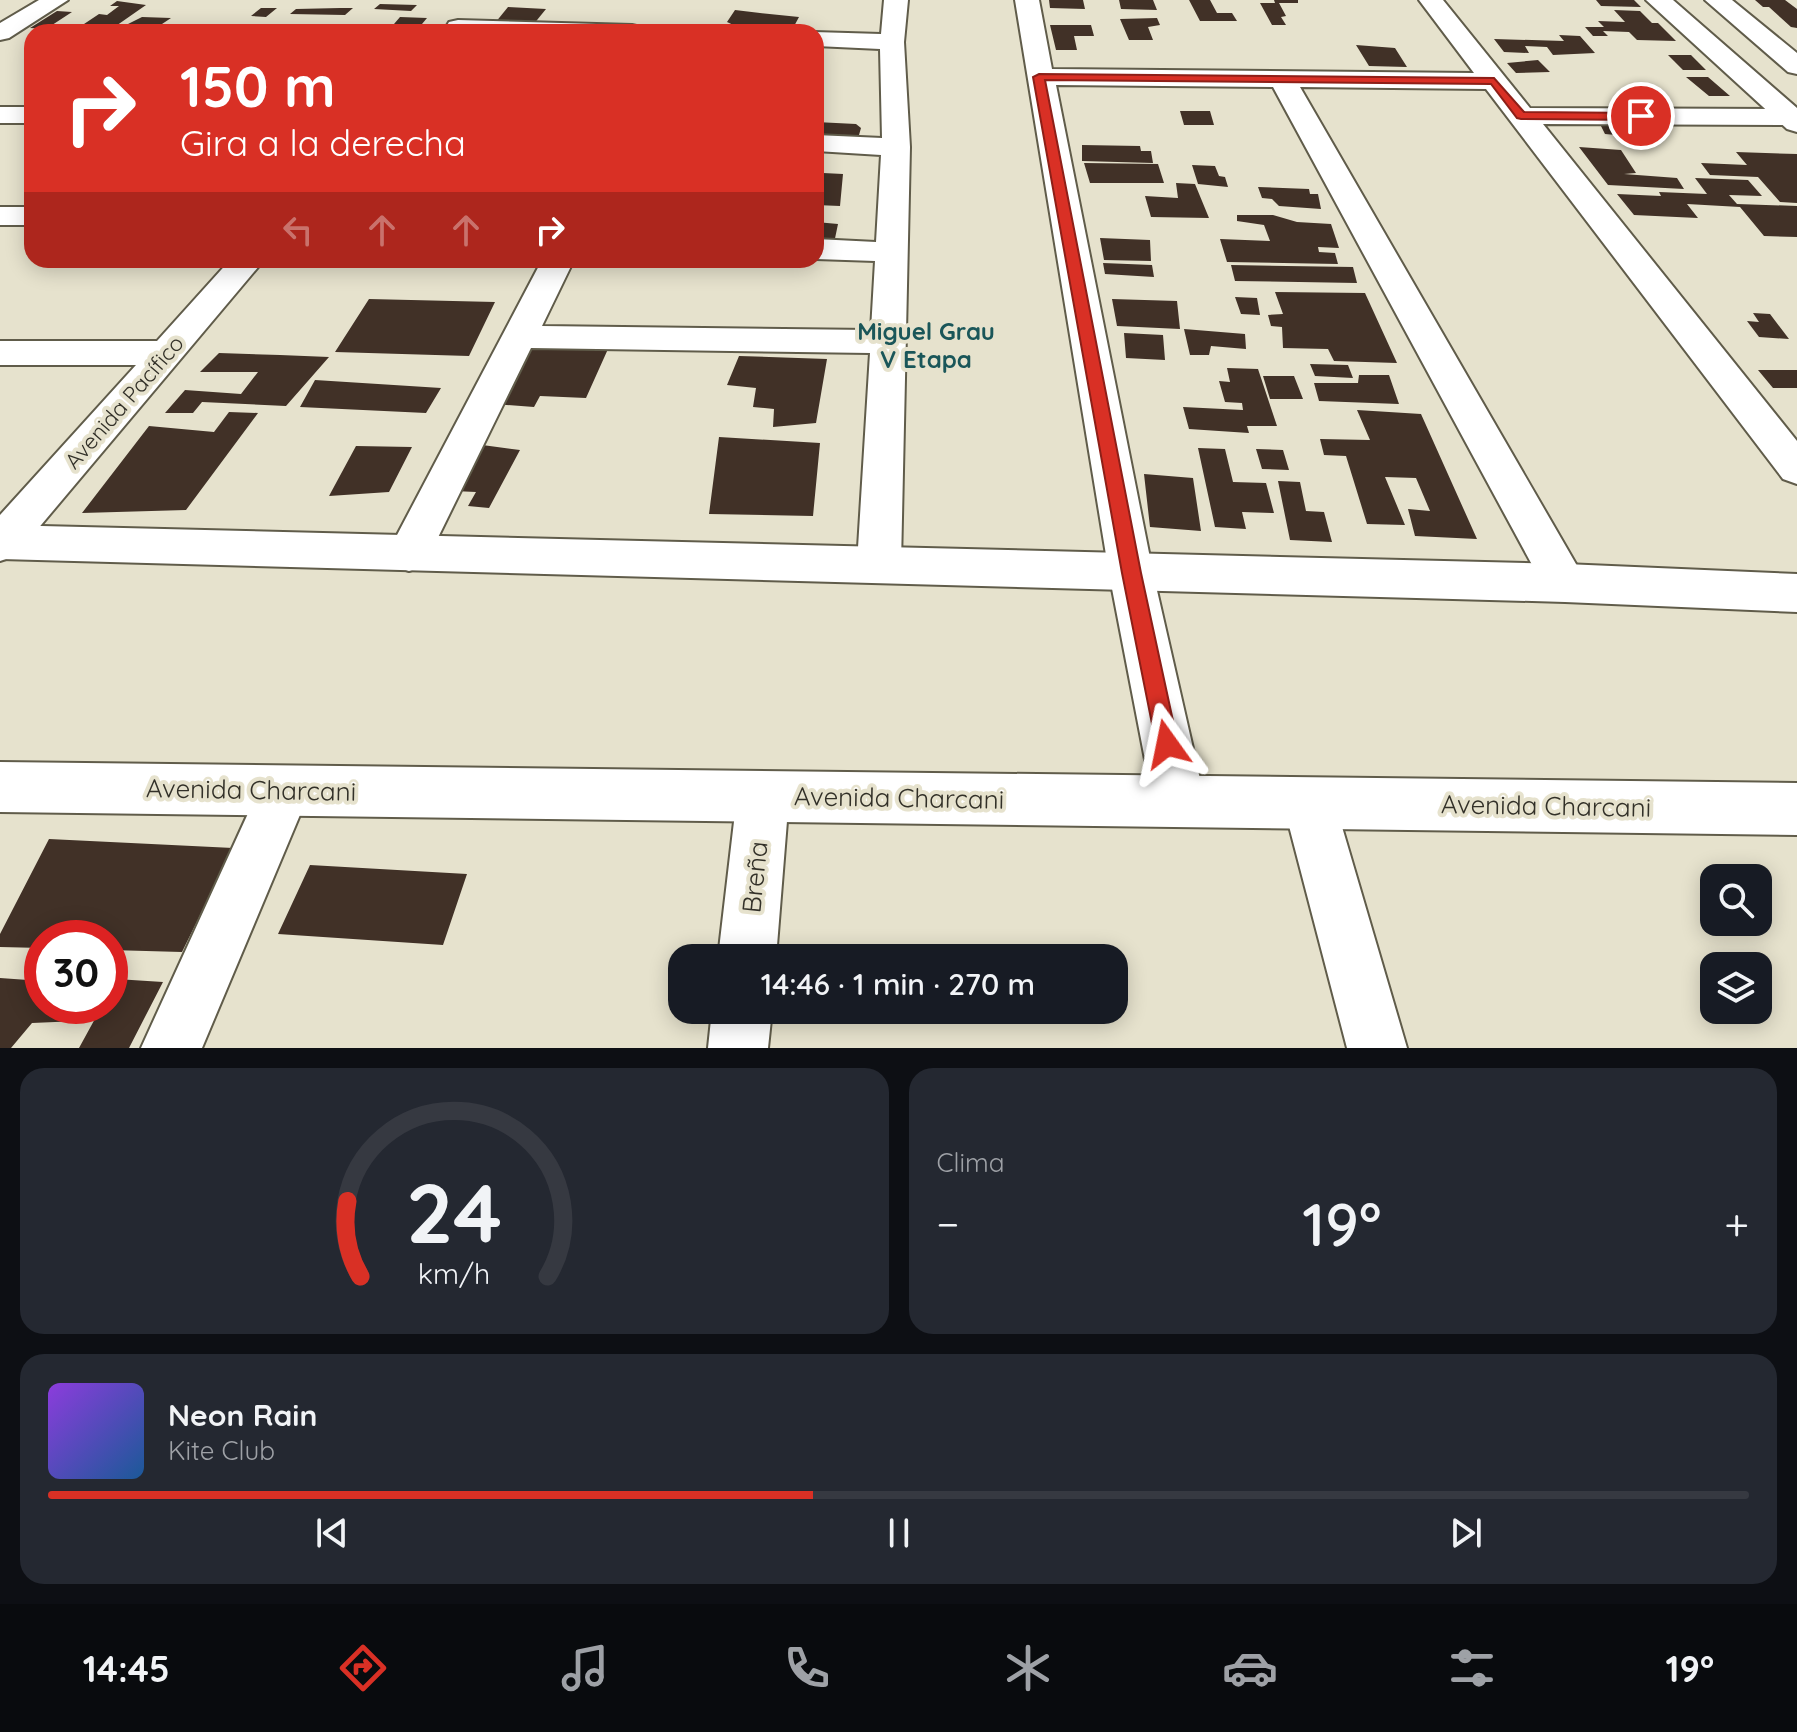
<!DOCTYPE html>
<html lang="es">
<head>
<meta charset="utf-8">
<style>
  :root { --surface:#171b24; --page:#242831; --text:#f1f3f6; --muted:#9ea1a6; --line:#363941; --accent:#d93025 }
  body { margin:0; font-family:Quicksand,sans-serif; background:var(--page); color:var(--text); height:100vh; display:flex; flex-direction:column; font-size:30px; white-space:nowrap }
  * { box-sizing:border-box; margin:0 }
  p { font-size:26px; color:var(--muted) }
  .icon { flex:none; width:44px; height:44px; fill:none; stroke:currentColor; stroke-width:2; stroke-linecap:round; stroke-linejoin:round }
  .map { position:relative; height:1048px; overflow:hidden }
  .sheet { display:flex; flex-direction:column; gap:20px; padding:20px; background:#0d0f14; flex:1 }
  .sheet>* { flex:none }
  .guide { position:absolute; left:24px; top:24px; width:800px; height:244px; border-radius:24px; box-shadow:0 4px 20px #0003; background:#d93025; color:#fff; overflow:hidden }
  .tools { position:absolute; left:1700px; top:864px; display:grid; gap:16px }
  .tools a { display:grid; place-items:center; width:72px; height:72px; border-radius:16px; background:var(--surface); box-shadow:0 4px 20px #0003; font-size:40px }
  .speed { position:absolute; left:24px; top:920px; display:flex; gap:16px; font-size:40px; font-weight:700; text-align:center }
  .speed>* { display:grid; place-content:center; width:104px; height:104px; border-radius:50%; background:var(--surface); box-shadow:0 4px 20px #0003; line-height:1 }
  .speed .limit { border:12px solid #d22; background:#fff; color:#111 }
  .pin { position:absolute; display:grid; place-items:center; width:68px; height:68px; color:#fff; margin:-34px; border:4px solid #fff; border-radius:50%; box-shadow:0 2px 8px #0007 }
  .me { position:absolute; width:88px; margin:-44px; rotate:348deg; stroke-linejoin:round; filter:drop-shadow(0 0 6px #0008) }
  .turn { display:flex; align-items:center; gap:28px; height:168px; padding:0 24px; font-size:36px }
  .turn .icon { width:104px; height:104px; stroke-width:2.5 }
  .turn b { display:block; font-size:56px; line-height:68px }
  .lanes { display:flex; align-items:center; height:76px; padding:0 24px; background:#0003; justify-content:center; gap:40px; direction:ltr }
  .lanes .off { opacity:.35 }
  .big { font-size:60px; font-weight:600; line-height:1.1 }
  .sheet .card { flex:1; display:flex; flex-direction:column; justify-content:center; gap:12px; min-width:0; padding:0 28px; border-radius:24px; background:var(--page) }
  .sheet .dial { align-items:center; gap:0 }
  .dial svg { height:208px; overflow:visible; fill:none; stroke:var(--line); stroke-width:7; stroke-linecap:round; text-anchor:middle }
  .dial text { fill:var(--text); stroke:none }
  .song { display:flex; align-items:center; gap:24px }
  .cover { width:96px; height:96px; border-radius:12px; background:linear-gradient(135deg,hsl(270 70% 55%),hsl(210 70% 35%)) }
  .played { height:8px; border-radius:4px; background:linear-gradient(90deg,var(--accent) 45%,var(--line) 45%) }
  .keys { display:flex; justify-content:space-around; direction:ltr }
  .heat { display:flex; justify-content:space-between; align-items:center; font-size:44px; direction:ltr }
  .sheet .tiles { flex:1; display:grid; gap:20px; grid-template-columns:1fr 1fr }
  .card:last-child { grid-column:span 2 }
  .trip { position:absolute; left:668px; top:944px; width:460px; height:80px; border-radius:24px; background:var(--surface); box-shadow:0 4px 20px #0003; font-weight:600; line-height:80px; text-align:center }
  .tabs { display:flex; height:128px; justify-content:space-around; align-items:center; background:#090b0e; color:var(--muted) }
  .tabs .icon { width:56px; height:56px }
  .tabs .current { color:var(--accent) }
  .tabs b { font-size:36px; color:var(--text) }
  .map>svg:first-child { display:block }
  .building { fill:#413127 }
  .lines { fill:none; stroke-linecap:round; stroke-linejoin:round }
  .minor-casing { stroke:#605c4a; stroke-width:4 }
  .tertiary-casing { stroke:#605c4a; stroke-width:4 }
  .minor { fill:#fff; fill-rule:evenodd }
  .tertiary { fill:#fff; fill-rule:evenodd }
  .route { fill:#d93025; stroke:#8d1f18; stroke-width:2 }
  .labels { text-anchor:middle; stroke-width:8; stroke-linejoin:round; paint-order:stroke }
  .street-label { font-size:22px; fill:#323028; stroke:#e6e2cd }
  .neighbourhood-label { font-size:24px; font-weight:bold; fill:#1a5659; stroke:#e6e2cd }
  .near-street-label { font-size:26px; fill:#323028; stroke:#e6e2cd }
</style>
</head>
<body>
<div class="map">
<svg width="1797" height="1048" viewBox="0 0 1797 1048">
  <rect width="100%" height="100%" fill="#e6e2cd"/>
  <!-- building -->
  <path class="building" d="M1049 0H1083L1085 9 1050 8Z
    M1119 0H1153L1157 10 1121 9Z
    M1189 0H1210L1217 13H1232L1237 21H1200Z
    M1274 0H1298V3H1279L1286 16 1281 17 1286 25H1272L1260 3H1275Z
    M1596 0H1634L1641 7 1601 6Z
    M1755 0H1785L1797 9V28L1791 27 1769 7H1763Z
    M117 1 146 5 113 28 81 26 99 14 107 15 119 6H110Z
    M380 4 417 5 411 11 374 9Z
    M508 7 546 9 533 25 495 23Z
    M261 8H277L266 17 251 16Z
    M340 8H353L345 15 290 14 296 9Z
    M735 10 760 13 799 17 792 30 740 28 727 22Z
    M1614 10 1640 11 1652 23H1658L1676 41 1637 40 1629 32 1603 31 1608 36H1593L1585 27H1604L1598 21 1625 22Z
    M57 11 72 12 46 29 30 28Z
    M142 17 171 18 153 30H116Z
    M400 17 427 18 417 30H404L409 24H394Z
    M1157 18 1160 25 1148 27 1153 40H1129L1120 19Z
    M1050 25H1091L1094 36H1074L1077 50H1056Z
    M1559 35 1580 36 1595 53 1553 55 1547 47 1525 46 1529 53 1504 52 1494 39 1564 41Z
    M1356 45 1395 48 1407 67 1369 66Z
    M1668 55H1691L1706 70H1683Z
    M1538 60 1550 72 1516 73 1507 63Z
    M1686 77H1708L1730 96H1709Z
    M1180 111H1210L1214 125H1184Z
    M816 122 856 124 861 128 857 142 816 139Z
    M1599 122 1620 124 1627 136 1605 134Z
    M1082 145 1140 146 1141 151H1151L1153 163 1082 161Z
    M1579 147 1621 150 1636 173 1624 174 1677 178 1684 189 1608 185Z
    M1736 152 1797 154V203L1780 202 1758 177 1710 175 1701 163 1747 165Z
    M1084 163 1158 164 1164 183H1090Z
    M1192 165 1215 166 1219 176 1225 177 1228 187 1198 184Z
    M823 173 843 174 840 206 816 205V187Z
    M1695 178 1748 180 1762 196 1729 195 1737 204 1797 206V237L1764 236 1740 207 1687 204 1698 218 1634 215 1617 194 1661 196 1659 192 1707 194Z
    M1176 183 1195 184 1209 218 1151 217 1145 196 1178 198Z
    M1258 187 1309 189 1310 194H1318L1321 209 1279 206 1272 199 1262 198Z
    M1237 215H1273L1297 222 1331 224 1339 248 1318 247 1319 252 1335 253 1338 264 1227 262 1220 239 1270 241 1264 225 1237 221Z
    M816 222 838 224 833 248 816 247Z
    M1100 238 1150 240 1151 261 1104 260Z
    M1103 263 1152 265 1154 277 1105 274Z
    M1231 265 1353 267 1357 283 1235 281Z
    M1275 292 1365 293 1397 363 1334 361 1328 349 1283 348 1282 327 1271 326 1268 315 1283 314Z
    M1235 297 1257 298 1260 315 1241 314Z
    M369 299 495 302 469 356 335 352Z
    M1112 299 1177 301 1180 329 1117 326Z
    M1753 313 1770 314 1789 339 1759 337 1747 321 1759 322Z
    M1184 329 1245 334 1246 349 1211 346 1209 355H1190Z
    M1124 333 1163 335 1165 360 1126 358Z
    M518 346 608 349 586 398 540 396 534 407 493 404Z
    M219 353 280 355 329 357 286 406 202 402 193 413H165L185 390 241 394 258 372H200Z
    M739 356 827 359 816 423 773 427 774 409 753 407 756 388 727 385Z
    M1310 364 1348 365 1353 378 1315 376Z
    M1227 368 1258 369 1277 426H1247L1249 433 1189 429 1183 407 1243 410 1242 403 1225 402 1219 381 1230 382Z
    M1758 370H1797V388H1773Z
    M1359 375H1389L1399 404 1319 401 1314 383H1358Z
    M1263 376H1294L1303 399H1270Z
    M315 380 441 388 426 413 300 407Z
    M1357 410 1421 414 1477 539 1415 536 1408 509 1430 511 1416 478 1385 477 1405 525 1367 524 1346 456 1324 455 1320 439 1370 440Z
    M229 412 258 413 186 510 82 513 149 426 214 432Z
    M719 437 820 443 813 516 709 514Z
    M475 444 520 450 489 508 468 506 476 492 454 491Z
    M356 446 412 447 389 492 329 496Z
    M1198 448 1225 449 1233 482 1266 483 1274 513 1242 512 1246 529 1215 527Z
    M1256 449 1283 450 1289 470 1262 469Z
    M1144 474 1193 478 1201 531 1150 527Z
    M1278 481 1300 482 1306 511 1324 512 1332 542 1290 540Z
    M49 839 233 848 182 952 110 950V938H42V948L0 947V934Z
    M310 865 467 874 443 945 278 934Z
    M0 978 42 981V1006H87L78 1021 32 1023 11 1048H0Z
    M116 979 163 982 129 1048H79L102 1006H110V990Z"/>
  <g class="lines">
    <!-- minor casing -->
    <g class="minor-casing">
      <path id="minor" d="M39 0H68L9 38 0 40V23Z
        M884 0H908L904 42 910 147 901 564 894 576 879 581 864 576 857 564 870 353 531 348 424 566 409 571 394 566 387 554 542 260H574L542 326 871 330 875 261 816 259V239L876 242 881 155 816 151V135L882 138 880 49 816 46 814 32 881 34Z
        M1015 0H1039L1052 69 1474 73 1419 0H1443L1530 108 1797 109V125L1543 124 1797 441V484L1783 479 1486 89 1300 87 1587 583 1581 596 1565 601 1549 596 1273 87 1056 85 1153 573 1205 801 1197 818 1179 826 1161 818 1153 801 1109 573Z
        M458 20 632 25 641 27 644 32H449L446 27 449 22Z
        M0 107H32V123H0Z
        M0 207H32V225H0Z
        M230 260H264L15 556 0 561V515L136 365H0V341H157Z
        M284 767 302 774 310 791 202 1048H141L266 774Z
        M763 772 781 779 789 796 776 958H718L737 796 745 779Z
        M1309 778 1327 786 1335 803 1407 1048H1347L1283 803 1291 786Z
        M712 1010H772L768 1048H708Z"/>
    </g>
    <!-- tertiary casing -->
    <g class="tertiary-casing">
      <path id="tertiary" d="M1646 0H1673L1797 108V132L1787 129Z
        M1705 0H1732L1797 53V74L1788 72Z
        M1 525 1565 564 1797 574V612L1565 602 1 559Z
        M0 762 1797 783V835L0 812Z"/>
    </g>
    <!-- minor -->
    <use href="#minor" class="minor"/>
    <!-- tertiary -->
    <use href="#tertiary" class="tertiary"/>
  </g>
  <!-- route -->
  <path class="route" d="M1039 74 1494 78 1524 112 1641 113 1647 116 1641 120 1521 119 1517 118 1491 84 1045 80 1141 573 1178 744 1175 751 1167 754 1160 751 1156 744 1122 573 1033 77Z"/>
  <g class="labels">
    <!-- street labels -->
    <g class="street-label">
      <text transform="translate(124 402) rotate(-49)" y="8">Avenida Pacífico</text>
    </g>
    <!-- neighbourhood labels -->
    <g class="neighbourhood-label">
      <text x="926" y="340">Miguel Grau<tspan x="926" dy="28">V Etapa</tspan></text>
    </g>
    <!-- near-street labels -->
    <g class="near-street-label">
      <text transform="translate(251 790) rotate(1)" y="9">Avenida Charcani</text>
      <text transform="translate(899 798) rotate(1)" y="9">Avenida Charcani</text>
      <text transform="translate(1546 806) rotate(1)" y="9">Avenida Charcani</text>
      <text transform="translate(755 877) rotate(-84)" y="9">Breña</text>
    </g>
  </g>
</svg>
<div class="tools">
<a><svg class="icon" aria-label="search" viewBox="0 0 24 24"><circle cx="10" cy="10" r="6"/><path d="M15 15l6 6"/></svg></a>
<a><svg class="icon" aria-label="layers" viewBox="0 0 24 24"><path d="M12 4l9 5-9 5-9-5zM3 14l9 5 9-5"/></svg></a>
</div>
<div class="speed"><div class="limit">30</div></div>
<div class="pin" style="left:1641px;top:116px;background:#d93025"><svg class="icon" aria-label="arrive" viewBox="0 0 24 24"><path d="M6 21V4h12l-3 4 3 4H6"/></svg></div>
<svg class="me" style="left:1167px;top:744px" viewBox="-20 -20 40 40"><path d="M0-17L14 15 0 8-14 15z" fill="#d93025" stroke="#fff" stroke-width="4"/></svg>
<div class="trip">14:46 · 1 min · 270 m</div>
<div class="guide">
<div class="turn"><svg class="icon" aria-label="right" viewBox="0 0 24 24"><path d="M7 20v-9h11M14 6l5 5-5 5"/></svg><div><b>150 m</b>Gira a la derecha</div></div>
<div class="lanes"><svg class="icon off" aria-label="left" viewBox="0 0 24 24"><path d="M17 20v-9H6M10 6l-5 5 5 5"/></svg><svg class="icon off" aria-label="ahead" viewBox="0 0 24 24"><path d="M12 20V5M6 11l6-6 6 6"/></svg><svg class="icon off" aria-label="ahead" viewBox="0 0 24 24"><path d="M12 20V5M6 11l6-6 6 6"/></svg><svg class="icon" aria-label="right" viewBox="0 0 24 24"><path d="M7 20v-9h11M14 6l5 5-5 5"/></svg></div>
</div>
</div>
<section class="sheet">
<div class="tiles">
<div class="card dial"><svg viewBox="0 0 100 80">
<path d="M14 69A42 42 0 1 1 86 69"/>
<path d="M14 69A42 42 0 0 1 9 40" stroke="#d93025"/>
<text x="50" y="56" font-size="32" font-weight="700">24</text>
<text x="50" y="72" font-size="11">km/h</text>
</svg></div>
<div class="card"><p>Clima</p>
<div class="heat"><a>−</a><b class="big">19°</b><a>+</a></div>
</div>
<div class="card">
<div class="song"><i class="cover"></i><div><b>Neon Rain</b><p>Kite Club</p></div></div>
<div class="played"></div>
<div class="keys"><svg class="icon" aria-label="previous" viewBox="0 0 24 24"><path d="M18 5L8 12l10 7zM5 5v14"/></svg><svg class="icon" aria-label="pause" viewBox="0 0 24 24"><path d="M8 5v14M16 5v14"/></svg><svg class="icon" aria-label="next" viewBox="0 0 24 24"><path d="M6 5l10 7-10 7zM19 5v14"/></svg></div>
</div>
</div>
</section>
<nav class="tabs">
<b>14:45</b>
<svg class="icon current" aria-label="directions" viewBox="0 0 24 24"><path d="M12 3l9 9-9 9-9-9zM9 14v-3h6M13 9l2 2-2 2"/></svg>
<svg class="icon" aria-label="music" viewBox="0 0 24 24"><path d="M9 18V5l10-2v13"/><circle cx="6" cy="18" r="3"/><circle cx="16" cy="16" r="3"/></svg>
<svg class="icon" aria-label="phone" viewBox="0 0 24 24"><path d="M5 4h4l2 5-3 2q2 4 5 5l2-3 5 2v4C11 20 4 13 5 4z"/></svg>
<svg class="icon" aria-label="climate" viewBox="0 0 24 24"><path d="M12 3v18M4 7l16 10M4 17L20 7"/></svg>
<svg class="icon" aria-label="car" viewBox="0 0 24 24"><path d="M5 17H2v-5l4-1 3-4h7l3 4 3 1v5h-3M9 17h6M6 11h13"/><circle cx="7" cy="17" r="2"/><circle cx="17" cy="17" r="2"/></svg>
<svg class="icon" aria-label="filters" viewBox="0 0 24 24"><path d="M4 7h16M4 17h16"/><circle cx="9" cy="7" r="2"/><circle cx="15" cy="17" r="2"/></svg>
<b>19°</b>
</nav>
</body>
</html>
